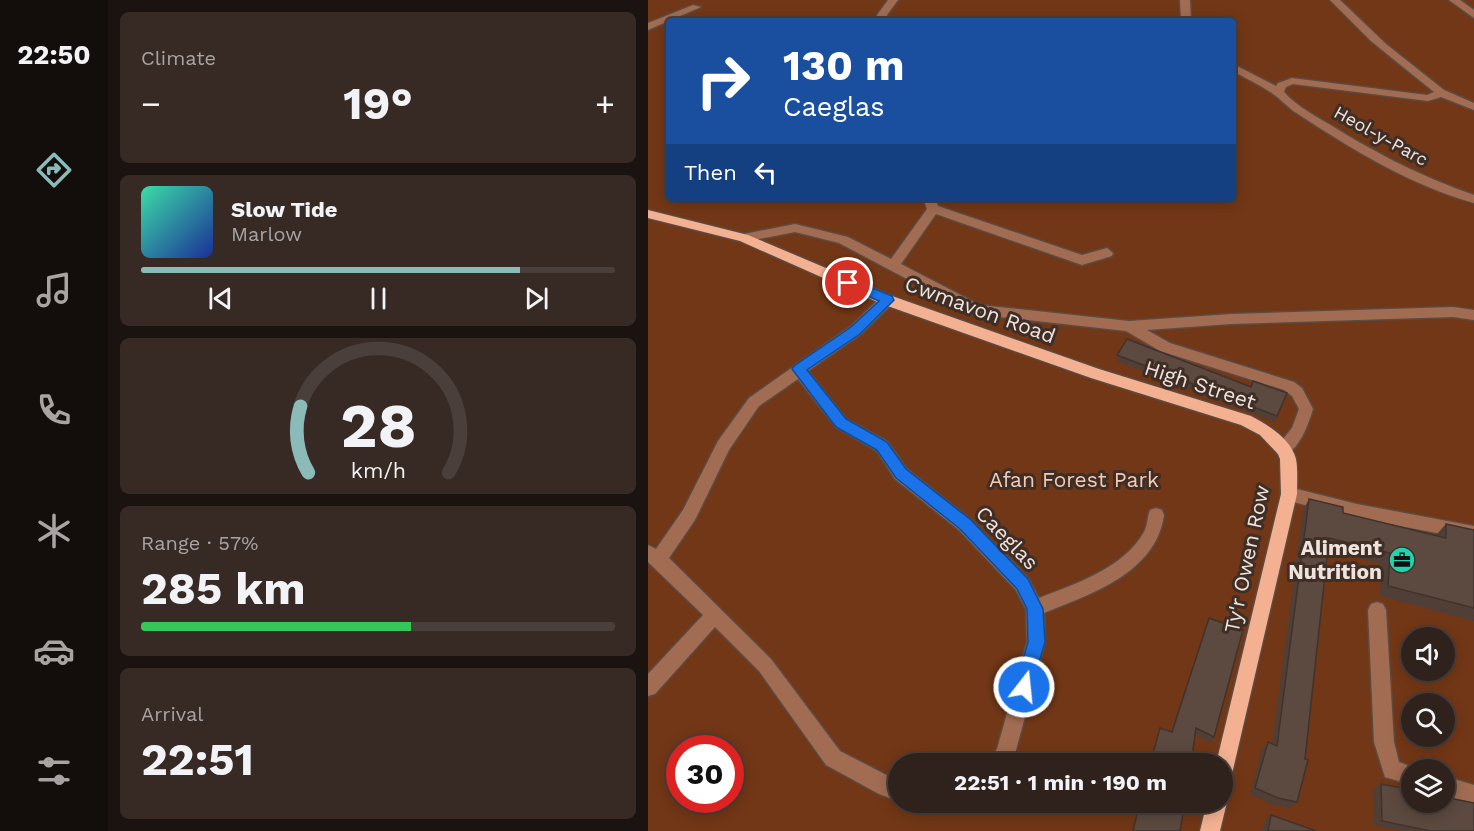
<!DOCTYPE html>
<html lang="en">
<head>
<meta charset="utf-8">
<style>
  :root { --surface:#2f221c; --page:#372a25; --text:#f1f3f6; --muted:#a7a4a3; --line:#4a3f3b; --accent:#8bbbb9 }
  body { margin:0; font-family:"Work Sans",sans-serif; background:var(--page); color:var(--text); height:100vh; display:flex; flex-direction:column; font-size:22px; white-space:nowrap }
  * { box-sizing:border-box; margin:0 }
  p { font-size:20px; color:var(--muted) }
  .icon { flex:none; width:33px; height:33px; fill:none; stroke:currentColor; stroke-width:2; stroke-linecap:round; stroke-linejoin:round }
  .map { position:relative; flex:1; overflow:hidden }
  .panel { display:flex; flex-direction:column; gap:12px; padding:12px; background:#1a130f; width:540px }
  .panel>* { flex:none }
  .hud { position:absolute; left:18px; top:18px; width:570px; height:183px; border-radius:6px; box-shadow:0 3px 15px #0003,0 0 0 2px var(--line); background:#1a4fa0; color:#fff; overflow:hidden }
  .fabs { position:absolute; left:753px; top:627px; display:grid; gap:12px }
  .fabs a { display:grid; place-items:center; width:54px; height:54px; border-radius:50%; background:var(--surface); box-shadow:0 3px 15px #0003,0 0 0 2px var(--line); font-size:30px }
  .speed { position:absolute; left:18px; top:735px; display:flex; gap:12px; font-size:30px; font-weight:700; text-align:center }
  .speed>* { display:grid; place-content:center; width:78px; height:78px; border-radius:50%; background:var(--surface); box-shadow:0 3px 15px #0003,0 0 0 2px var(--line); line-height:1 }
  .speed .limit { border:9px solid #d22; background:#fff; color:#111 }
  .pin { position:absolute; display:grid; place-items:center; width:51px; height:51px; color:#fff; margin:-26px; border:3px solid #fff; border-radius:50%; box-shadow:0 2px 6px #0007 }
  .me { position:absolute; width:66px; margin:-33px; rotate:16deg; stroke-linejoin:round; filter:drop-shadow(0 0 4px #0008) }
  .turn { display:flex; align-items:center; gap:21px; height:126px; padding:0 18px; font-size:27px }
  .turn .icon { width:78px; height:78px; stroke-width:2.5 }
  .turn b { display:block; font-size:42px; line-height:51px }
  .then { display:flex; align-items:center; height:57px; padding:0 18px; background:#0003; gap:12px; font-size:22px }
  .big { font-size:45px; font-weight:700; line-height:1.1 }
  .panel .tile { flex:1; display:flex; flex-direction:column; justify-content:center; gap:9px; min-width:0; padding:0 21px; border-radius:9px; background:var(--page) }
  .panel .dial { align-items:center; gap:0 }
  .dial svg { height:156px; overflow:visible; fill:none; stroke:var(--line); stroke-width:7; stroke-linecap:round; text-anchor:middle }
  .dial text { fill:var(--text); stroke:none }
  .song { display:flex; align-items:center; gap:18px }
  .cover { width:72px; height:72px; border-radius:9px; background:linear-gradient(135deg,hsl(160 70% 55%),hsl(230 70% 35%)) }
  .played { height:6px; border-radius:3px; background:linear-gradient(90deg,var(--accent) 80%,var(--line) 80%) }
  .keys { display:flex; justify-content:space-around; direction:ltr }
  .heat { display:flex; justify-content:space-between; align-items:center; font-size:33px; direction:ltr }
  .charge { height:9px; border-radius:4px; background:linear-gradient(90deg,#34c759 57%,var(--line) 0) }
  .trip { position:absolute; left:240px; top:753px; width:345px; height:60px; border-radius:30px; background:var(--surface); box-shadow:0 3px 15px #0003,0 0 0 2px var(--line); font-weight:700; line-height:60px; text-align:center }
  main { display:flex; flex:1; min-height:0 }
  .menu { display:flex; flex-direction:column; width:108px; justify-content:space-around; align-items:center; background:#130e0b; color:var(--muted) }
  .menu .icon { width:42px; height:42px }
  .menu .current { color:var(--accent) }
  .menu b { font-size:27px; color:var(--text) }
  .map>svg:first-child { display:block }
  .green { fill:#723716; fill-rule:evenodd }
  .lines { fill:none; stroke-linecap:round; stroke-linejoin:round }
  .minor-casing { stroke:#5b4b43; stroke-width:3 }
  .major-casing { stroke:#5b4b43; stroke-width:3 }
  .minor { fill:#a16c52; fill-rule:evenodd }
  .major { fill:#f3b191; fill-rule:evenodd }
  .wall { fill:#4f3f37 }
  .building { fill:#5c4940; stroke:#40332d; stroke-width:1.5 }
  .route { fill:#1a73e8; stroke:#114b97; stroke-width:1.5 }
  .labels { text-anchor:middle; stroke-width:6; stroke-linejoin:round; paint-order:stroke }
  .far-street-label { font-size:18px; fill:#efe3de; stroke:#3f2e26 }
  .street-label { font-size:21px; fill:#efe3de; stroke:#3f2e26 }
  .park-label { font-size:21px; fill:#f6cab5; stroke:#3f2e26 }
  .poi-label { font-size:21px; font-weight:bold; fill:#efe3de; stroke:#3f2e26; text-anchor:end }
</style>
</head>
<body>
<main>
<nav class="menu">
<b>22:50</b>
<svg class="icon current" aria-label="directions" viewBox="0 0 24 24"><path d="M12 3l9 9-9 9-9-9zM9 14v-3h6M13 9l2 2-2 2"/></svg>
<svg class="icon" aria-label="music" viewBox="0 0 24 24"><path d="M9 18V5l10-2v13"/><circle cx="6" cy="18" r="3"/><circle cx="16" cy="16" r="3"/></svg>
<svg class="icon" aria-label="phone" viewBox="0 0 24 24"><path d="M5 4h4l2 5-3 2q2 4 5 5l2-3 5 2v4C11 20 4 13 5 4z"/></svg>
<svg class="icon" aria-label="climate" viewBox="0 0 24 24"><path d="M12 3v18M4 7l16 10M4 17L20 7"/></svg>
<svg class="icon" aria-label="car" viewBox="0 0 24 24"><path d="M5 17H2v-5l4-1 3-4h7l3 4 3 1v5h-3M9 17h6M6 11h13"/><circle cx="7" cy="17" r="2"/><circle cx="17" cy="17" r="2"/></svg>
<svg class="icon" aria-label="filters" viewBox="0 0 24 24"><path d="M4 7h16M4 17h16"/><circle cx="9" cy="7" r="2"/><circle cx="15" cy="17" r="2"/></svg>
</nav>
<section class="panel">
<div class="tile"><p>Climate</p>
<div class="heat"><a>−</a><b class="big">19°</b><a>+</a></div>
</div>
<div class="tile">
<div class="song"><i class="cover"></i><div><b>Slow Tide</b><p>Marlow</p></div></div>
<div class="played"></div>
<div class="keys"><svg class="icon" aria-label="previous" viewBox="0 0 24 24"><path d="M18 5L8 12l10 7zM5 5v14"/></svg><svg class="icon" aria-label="pause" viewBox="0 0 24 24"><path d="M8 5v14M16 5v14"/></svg><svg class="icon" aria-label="next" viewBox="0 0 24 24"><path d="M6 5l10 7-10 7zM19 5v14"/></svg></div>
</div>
<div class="tile dial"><svg viewBox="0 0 100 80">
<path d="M14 69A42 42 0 1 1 86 69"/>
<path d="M14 69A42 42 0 0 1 10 35" stroke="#8bbbb9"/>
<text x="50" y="56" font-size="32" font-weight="700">28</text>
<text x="50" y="72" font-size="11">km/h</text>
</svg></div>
<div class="tile"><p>Range · 57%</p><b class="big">285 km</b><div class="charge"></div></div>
<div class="tile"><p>Arrival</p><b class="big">22:51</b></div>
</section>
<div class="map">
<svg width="826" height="831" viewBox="0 0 826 831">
  <rect width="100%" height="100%" fill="#3f2e26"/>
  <!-- green -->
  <path class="green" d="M0 0H826V831H0ZM21 21H585V198H21ZM764 638H796V670H764ZM764 704H796V736H764ZM32 748H82V800H32ZM250 764H574V802H250ZM764 770H796V802H764Z"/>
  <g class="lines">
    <!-- minor casing -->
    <g class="minor-casing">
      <path id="minor" d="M240 0H250L239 15V21H229V15Z
        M532 0H542L543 21H533Z
        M682 0H692L738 44 796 90 826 103V110L793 97 780 101 645 84 638 87 636 92C650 108 670 117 689 129 735 157 775 177 826 195V203C762 185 705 150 650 114 640 108 634 100 625 94 613 85 598 79 585 71V64L628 86 630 83 644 78 779 95 786 92 723 41Z
        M801 0H812L826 10V18Z
        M45 5 53 7 0 30V23Z
        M275 198H287L290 206 434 255 459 248 465 253 464 256 434 265 288 214 253 264 332 305 481 321 583 314 805 307 826 310V320L805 317 583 324 499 330 522 343 646 382 654 388 665 409C661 423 648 460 630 454L627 449 644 428 651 409 644 396 636 390 512 351 478 331 325 314 191 243 147 232 96 242 90 238 96 234 147 224 200 237 243 259 279 209Z
        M239 295 246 300 244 304 213 334 160 371 198 419 239 441 259 469 323 520 380 578 391 598C427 584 476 568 496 532 500 525 499 517 502 510L508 508 514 510 516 515C508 573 443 594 396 613L397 642 367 754 361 764H338L349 749 379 642 378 609 368 590 311 530 247 479 229 451 188 427 150 379 111 406 81 450 47 520 21 558 123 659 192 751 250 781V801L231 794 178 765 111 671 67 627 7 694 0 696V674L55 615 0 562V545L8 549 35 510 70 441 101 398 203 326 234 296Z
        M641 487 709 504 826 526V540L709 518 641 501 635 499 633 494 635 489Z
        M729 602 735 604 738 610 746 742 751 762 772 770H764V785L737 777 726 742 720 610 723 604Z
        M796 776 826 785V805L796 796Z"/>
    </g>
    <!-- major casing -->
    <g class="major-casing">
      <path id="major" d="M0 210 100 235 244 296 451 369 603 416C620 425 643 439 648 459 650 470 649 483 649 494L581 787 574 790V764H568L633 494 632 459 630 454 612 435 593 425 443 378 234 304 92 241 0 218Z
        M574 794 579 802 572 831H552L559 802H574Z"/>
    </g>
    <!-- minor -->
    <use href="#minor" class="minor"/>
    <!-- major -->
    <use href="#major" class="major"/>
  </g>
  <!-- wall -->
  <path class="wall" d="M469 355 603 387 639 393 627 422 469 361Z
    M661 499 695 513 788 535 798 524 826 530V621L732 596 734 564 680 551 649 802 642 808 623 804 602 794 614 749 620 742 624 744 655 510Z
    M561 618 566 737 563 743 547 735 543 764H502L512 728 523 732Z
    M733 784 826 831H754L726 825 725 789Z
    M623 815 668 831H614L617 820Z"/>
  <!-- building -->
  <path class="building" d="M479 339 603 387 605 381 639 393 629 416 469 355Z
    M661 499 695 507V513L798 538V524L826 530V608L740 586 742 553 681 538 657 759 660 760 649 802 630 798 607 788 620 742 629 746Z
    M561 618 595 630 566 737 548 728 543 764H502L512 728 524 732Z
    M733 784 764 790V802H796V797L826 803V831H782L734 821Z
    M492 802H537L532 831H485Z
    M623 815 668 831H620Z"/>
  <!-- route -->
  <path class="route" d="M200 278 244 296 246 300 212 334 159 370 198 419 239 442 258 469 323 520 380 579 395 609 397 642 382 693 376 695 370 693 367 687 380 642 379 609 369 589 312 529 248 478 229 450 188 427 144 369 146 366 203 327 231 301 196 286 194 283Z"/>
  <!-- icons -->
  <defs>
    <g id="office-disc" transform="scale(1.35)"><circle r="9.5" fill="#1fd5b0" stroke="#3f2e26"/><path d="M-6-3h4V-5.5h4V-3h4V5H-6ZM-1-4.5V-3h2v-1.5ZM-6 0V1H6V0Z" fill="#111"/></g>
  </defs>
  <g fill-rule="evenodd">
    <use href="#office-disc" x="754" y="560"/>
  </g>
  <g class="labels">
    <!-- far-street labels -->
    <g class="far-street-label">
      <text transform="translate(733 136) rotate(29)" y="6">Heol-y-Parc</text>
    </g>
    <!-- street labels -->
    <g class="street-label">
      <text transform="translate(332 310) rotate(20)" y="7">Cwmavon Road</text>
      <text transform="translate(552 385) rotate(18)" y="7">High Street</text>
      <text transform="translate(359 538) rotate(46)" y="7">Caeglas</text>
      <text transform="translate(599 559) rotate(-78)" y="7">Ty'r Owen Row</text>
    </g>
    <!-- park labels -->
    <g class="park-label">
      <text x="426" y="487">Afan Forest Park</text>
    </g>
    <!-- poi labels -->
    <g class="poi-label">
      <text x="734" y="555">Aliment<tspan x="734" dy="24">Nutrition</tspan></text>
    </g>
  </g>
</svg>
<div class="fabs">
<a><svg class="icon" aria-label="sound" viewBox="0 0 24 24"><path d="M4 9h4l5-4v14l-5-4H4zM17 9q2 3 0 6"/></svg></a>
<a><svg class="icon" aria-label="search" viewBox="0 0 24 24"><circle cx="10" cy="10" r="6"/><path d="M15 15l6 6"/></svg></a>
<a><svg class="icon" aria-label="layers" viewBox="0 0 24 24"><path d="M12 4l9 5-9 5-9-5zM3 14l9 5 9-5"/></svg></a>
</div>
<div class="speed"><div class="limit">30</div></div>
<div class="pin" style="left:200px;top:283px;background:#d93025"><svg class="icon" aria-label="arrive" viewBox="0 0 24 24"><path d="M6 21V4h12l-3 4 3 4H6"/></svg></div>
<svg class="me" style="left:376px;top:687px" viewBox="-20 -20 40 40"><circle r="17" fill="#1a73e8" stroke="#fff" stroke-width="3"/><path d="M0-11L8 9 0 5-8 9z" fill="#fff"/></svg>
<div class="trip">22:51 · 1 min · 190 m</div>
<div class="hud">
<div class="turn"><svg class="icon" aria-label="right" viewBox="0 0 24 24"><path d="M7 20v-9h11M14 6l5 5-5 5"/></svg><div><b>130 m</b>Caeglas</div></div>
<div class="then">Then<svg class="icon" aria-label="left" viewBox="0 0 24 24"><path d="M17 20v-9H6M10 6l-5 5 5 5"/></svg></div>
</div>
</div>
</main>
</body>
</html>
